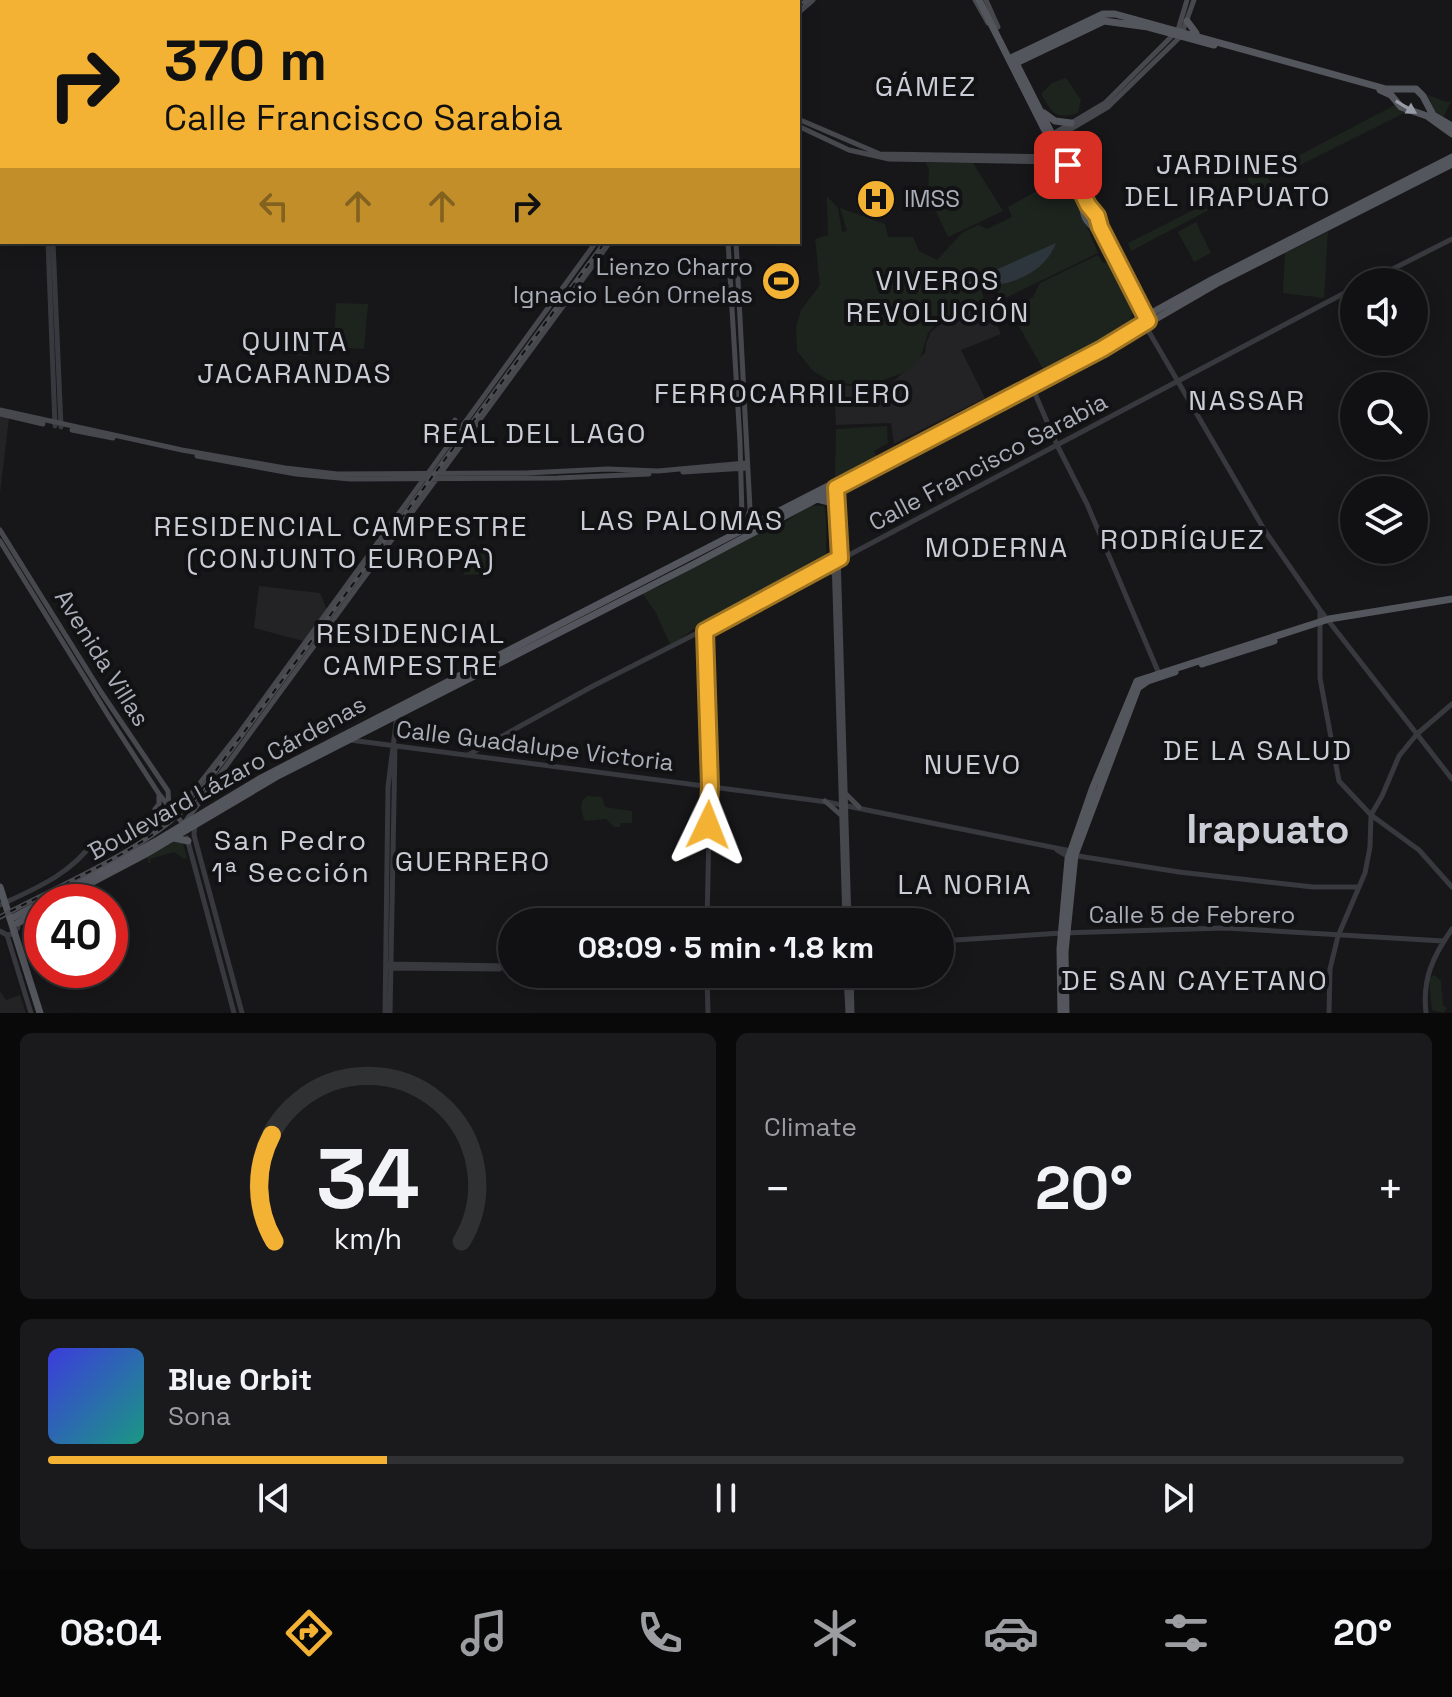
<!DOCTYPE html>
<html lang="en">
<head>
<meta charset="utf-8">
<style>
  :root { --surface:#111113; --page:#1a1a1c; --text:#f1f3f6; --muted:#9c9da0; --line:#303133; --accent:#f3b234 }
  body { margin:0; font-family:"Space Grotesk",sans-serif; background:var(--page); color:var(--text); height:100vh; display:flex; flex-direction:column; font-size:30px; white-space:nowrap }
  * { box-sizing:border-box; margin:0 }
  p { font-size:26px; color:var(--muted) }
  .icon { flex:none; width:44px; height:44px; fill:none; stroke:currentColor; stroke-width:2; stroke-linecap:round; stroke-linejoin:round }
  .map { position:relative; height:1013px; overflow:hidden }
  .side { display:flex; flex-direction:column; gap:20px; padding:20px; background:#09090a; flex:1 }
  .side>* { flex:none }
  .top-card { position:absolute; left:0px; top:0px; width:800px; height:244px; box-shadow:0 4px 20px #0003,0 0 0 2px var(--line); background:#f3b234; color:#111; overflow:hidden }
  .fabs { position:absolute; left:1340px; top:268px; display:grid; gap:16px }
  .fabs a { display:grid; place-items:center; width:88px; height:88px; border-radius:50%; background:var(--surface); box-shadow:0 4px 20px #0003,0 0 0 2px var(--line); font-size:40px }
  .speed { position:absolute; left:24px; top:884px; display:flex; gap:16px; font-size:40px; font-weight:700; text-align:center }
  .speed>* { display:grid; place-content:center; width:104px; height:104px; border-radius:50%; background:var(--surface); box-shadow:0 4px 20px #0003,0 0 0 2px var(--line); line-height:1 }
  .speed .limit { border:12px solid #d22; background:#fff; color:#111 }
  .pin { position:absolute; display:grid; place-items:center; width:68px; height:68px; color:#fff; margin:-34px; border-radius:16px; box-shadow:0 4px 12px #0006 }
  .me { position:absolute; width:88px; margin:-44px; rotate:2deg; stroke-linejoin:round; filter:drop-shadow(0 0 6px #0008) }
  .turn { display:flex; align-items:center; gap:28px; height:168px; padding:0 32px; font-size:36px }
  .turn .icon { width:104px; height:104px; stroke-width:2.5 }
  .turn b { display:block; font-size:56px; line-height:68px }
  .lanes { display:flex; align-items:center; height:76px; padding:0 32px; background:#0003; justify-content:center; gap:40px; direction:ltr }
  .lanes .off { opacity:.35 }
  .big { font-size:60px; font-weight:700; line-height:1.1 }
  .side .card { flex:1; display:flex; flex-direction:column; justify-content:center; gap:12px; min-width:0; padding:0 28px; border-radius:12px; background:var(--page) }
  .side .dial { align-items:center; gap:0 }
  .dial svg { height:208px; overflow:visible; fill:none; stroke:var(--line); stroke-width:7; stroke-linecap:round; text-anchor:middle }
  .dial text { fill:var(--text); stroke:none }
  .song { display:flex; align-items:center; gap:24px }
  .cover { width:96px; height:96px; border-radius:12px; background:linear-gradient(135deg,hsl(240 70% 55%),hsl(170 70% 35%)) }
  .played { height:8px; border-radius:4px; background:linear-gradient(90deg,var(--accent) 25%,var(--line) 25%) }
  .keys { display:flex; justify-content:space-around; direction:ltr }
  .heat { display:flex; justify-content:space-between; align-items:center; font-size:44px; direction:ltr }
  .side .tiles { flex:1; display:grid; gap:20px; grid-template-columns:1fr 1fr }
  .card:last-child { grid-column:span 2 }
  .trip { position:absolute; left:498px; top:908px; width:456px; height:80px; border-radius:40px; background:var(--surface); box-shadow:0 4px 20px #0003,0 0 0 2px var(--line); font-weight:700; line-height:80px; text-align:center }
  .dock { display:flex; height:128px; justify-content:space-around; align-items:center; background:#070708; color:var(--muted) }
  .dock .icon { width:56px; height:56px }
  .dock .on { color:var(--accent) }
  .dock b { font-size:36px; color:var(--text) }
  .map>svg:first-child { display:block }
  .built { fill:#232326 }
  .green { fill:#1d241e }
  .water { fill:#2d363d }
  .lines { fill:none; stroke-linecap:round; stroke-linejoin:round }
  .tertiary { stroke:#38393e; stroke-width:5 }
  .secondary { stroke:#46484e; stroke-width:5 }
  .primary { stroke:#54565d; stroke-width:7 }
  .rail-casing { stroke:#4b4d53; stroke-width:5 }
  .rail { stroke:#121214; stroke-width:2; stroke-dasharray:6; stroke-linecap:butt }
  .oneway { fill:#989ca7 }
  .route-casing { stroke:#9e7422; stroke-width:20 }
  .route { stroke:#f3b234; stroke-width:14 }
  .labels { text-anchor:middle; stroke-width:8; stroke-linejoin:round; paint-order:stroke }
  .poi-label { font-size:24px; fill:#a9aeb9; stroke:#121214; text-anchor:start }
  .street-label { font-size:24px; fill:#a9aeb9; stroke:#121214 }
  .quarter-label { font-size:28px; letter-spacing:2px; fill:#cacdd5; stroke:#121214 }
  .town-label { font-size:40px; font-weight:bold; fill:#cacdd5; stroke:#121214 }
</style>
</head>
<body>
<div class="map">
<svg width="1452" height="1013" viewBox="0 0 1452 1013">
  <rect width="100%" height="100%" fill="#171719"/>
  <!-- built -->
  <path class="built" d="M987 304 1001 334 961 350 985 398 894 444 891 423 836 425 834 384 884 390 925 353 926 343 931 332 941 323Z
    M0 416 9 418 0 493Z
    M259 586 320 593 327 610 303 641 254 628Z
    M0 991 6 1000 20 995 26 1013H0Z"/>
  <!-- green -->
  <path class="green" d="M1066 78 1081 100 1078 113C1054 120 1053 113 1041 94L1052 83Z
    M1428 95 1446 102 1451 101 1443 118 1434 112Z
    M1395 105 1406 112 1276 177 1273 169Z
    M926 163H973L1003 211 948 237 928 194 929 170Z
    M1263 170 1272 184 1255 193 1247 178Z
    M1062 177 1069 184 1098 253 1001 300 997 291 985 288 982 292 984 300 940 320 928 333 921 356 908 371 864 387 828 380 813 371 797 351 796 327 801 310 820 285 815 239 828 235 827 196 838 208 842 232 847 231 840 208 885 224 888 237H913L919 251 937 260 962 233 978 225 987 229 1012 217 1008 207Z
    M1241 186 1243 192 1131 251 1128 243Z
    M1196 222 1211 253 1194 262 1178 232Z
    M1328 232 1324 298 1283 293 1285 253Z
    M1098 255 1103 263H1109C1120 283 1141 305 1128 328L1044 371 1006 303H1023L1033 297 1040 283Z
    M336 303 368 304 364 349 334 347Z
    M288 334 309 336 308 356 286 355Z
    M887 426 888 443 874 451 877 458 835 477 836 429Z
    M809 506H824C828 517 825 549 827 564L734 613 692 630 671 646 656 613 642 593 663 585 686 570 756 532 785 522Z
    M466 552H495V574L464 575Z
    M588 796 602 797 605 807 632 811V823H621L620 827H614L606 819 585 821C581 813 578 800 588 796Z
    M160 809 162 827 119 848 113 834Z
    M178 840H182L187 858 184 859 174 852 150 859 151 863H149L147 856Z
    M1434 975 1441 981 1443 1005 1447 1008 1443 1013 1432 1010 1429 979Z"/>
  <!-- water -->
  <path class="water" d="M1056 243C1042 280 996 290 962 285Z"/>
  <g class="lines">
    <!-- tertiary -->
    <path class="tertiary" d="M39 0V2
      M44 0V2
      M636 0 638 2
      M48 242 55 426
      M53 242 61 427
      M1367 282 1452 239
      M1145 325 1265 531 1320 610 1452 779
      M1030 382 1057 445 1087 504 1160 676
      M1320 611V678L1339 781 1371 815 1419 850 1452 887
      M705 631 710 786 707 922
      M350 740 827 802 1071 851
      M468 755 593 686 796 583 1354 288
      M195 825 194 835 242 1013
      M187 838 234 1013
      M1057 850 1069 857 1078 856 1179 872 1313 887H1359
      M0 905C37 888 71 874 95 840
      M0 931 7 935 13 934 18 928 17 921
      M7 935 31 1013
      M940 941 1062 933 1225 928 1443 941
      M389 964 512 966
      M390 968 499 969 504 966
      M707 974 708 1013
      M385 1013 388 787 397 715
      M390 1013 395 746
      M1329 1013 1330 969 1338 936 1365 873 1370 847 1371 815 1382 796 1399 756 1417 734 1452 704
      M1426 1013C1422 979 1433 956 1452 929"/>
    <!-- secondary -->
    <path class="secondary" d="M666 0 667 2
      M673 0 674 2
      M975 0 988 23
      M986 0 998 27
      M795 2 797 0
      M798 13 813 0
      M798 119 880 154 1058 157
      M798 126 849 150 889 159 1061 162
      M1040 153 1047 147 1053 134 1105 103 1178 30 1187 0
      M1044 155 1059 136 1108 107 1181 36 1194 0
      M728 242 740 442 742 516 746 532
      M736 242 751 528
      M0 410 182 450 285 468 337 474 526 473 608 469 658 471 746 463
      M0 414 43 424
      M72 430 113 438
      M455 435V420
      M197 456 296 474 350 479 557 478 649 474
      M683 472 746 468
      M836 487 849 922
      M832 491 845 922
      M0 530 101 692 168 791 169 806
      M0 541 111 720 159 794 184 825
      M822 569 830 570 835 575
      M846 794 859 807
      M825 801 842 816
      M170 807 183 803 189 797 240 732 596 242
      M155 809 159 804V795
      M185 822 610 242
      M846 974 848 1013
      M851 974 852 1013"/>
    <!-- primary -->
    <path class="primary" d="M979 0 1082 204C1085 226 1090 220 1099 236 1116 262 1132 291 1143 320
      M1187 21 1196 33
      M1013 57 1103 14H1115L1386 89H1416L1423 96 1433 115 1452 126
      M1014 59 1088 205 1097 216 1104 236
      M1016 63 1104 21 1148 27 1214 45
      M1380 90 1391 95 1401 107 1427 116 1452 134
      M1044 113 1055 121 1071 123
      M1135 331 1216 284 1452 164
      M817 499 829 502 833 510
      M750 513 760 521
      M735 532 742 516
      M1202 664 1274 641
      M174 838 188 841
      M0 887 40 1013
      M42 902 158 840 261 778 1092 350 1133 329 1146 316 1213 279 1452 157
      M55 902 144 855 276 777 694 564 1008 398
      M14 917 42 902
      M18 923 42 909
      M1061 1013 1060 949 1068 859 1093 787 1137 681 1329 619 1452 599
      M1066 1013 1065 952 1075 855 1138 688 1148 681 1175 672"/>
    <!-- rail casing -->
    <g class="rail-casing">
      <path id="rail" d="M798 8 807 0
        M0 917C63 883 145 851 194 800L605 242"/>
    </g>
    <!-- rail -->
    <use href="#rail" class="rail"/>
  </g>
  <!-- one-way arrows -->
  <defs><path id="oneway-solid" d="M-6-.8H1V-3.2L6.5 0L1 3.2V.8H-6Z" transform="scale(2)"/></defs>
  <use class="oneway" href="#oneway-solid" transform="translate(1406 107) rotate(31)"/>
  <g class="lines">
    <!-- route casing -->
    <g class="route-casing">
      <path id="route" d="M708 825 710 786 705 631 840 558 836 488 1102 349 1148 321 1100 227 1097 216 1088 205 1068 165"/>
    </g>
    <!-- route -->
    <use href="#route" class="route"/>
  </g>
  <!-- icons -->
  <defs>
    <g id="hospital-disc" transform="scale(2)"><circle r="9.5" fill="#f3b234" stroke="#121214"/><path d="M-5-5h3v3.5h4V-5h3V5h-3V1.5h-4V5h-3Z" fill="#111"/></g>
    <g id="stadium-disc" transform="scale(2)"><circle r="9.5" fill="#f3b234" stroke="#121214"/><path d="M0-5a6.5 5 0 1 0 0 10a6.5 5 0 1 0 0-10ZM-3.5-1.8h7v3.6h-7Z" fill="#111"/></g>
  </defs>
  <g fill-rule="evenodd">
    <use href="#hospital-disc" x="876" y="199"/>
    <use href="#stadium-disc" x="781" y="281"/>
  </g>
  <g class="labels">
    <!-- poi labels -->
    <g class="poi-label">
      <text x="904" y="207">IMSS</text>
      <text x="753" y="275" text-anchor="end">Lienzo Charro<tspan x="753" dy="28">Ignacio León Ornelas</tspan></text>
    </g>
    <!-- street labels -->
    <g class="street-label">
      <text transform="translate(988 462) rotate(-28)" y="8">Calle Francisco Sarabia</text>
      <text transform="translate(102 658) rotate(58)" y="8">Avenida Villas</text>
      <text transform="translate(535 746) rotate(7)" y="8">Calle Guadalupe Victoria</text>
      <text transform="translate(227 778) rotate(-29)" y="8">Boulevard Lázaro Cárdenas</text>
      <text x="1192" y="923">Calle 5 de Febrero</text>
    </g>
    <!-- quarter labels -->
    <g class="quarter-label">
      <text x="926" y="96">GÁMEZ</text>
      <text x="1228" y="174">JARDINES<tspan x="1228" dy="32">DEL IRAPUATO</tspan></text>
      <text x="938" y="290">VIVEROS<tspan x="938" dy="32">REVOLUCIÓN</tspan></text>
      <text x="295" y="351">QUINTA<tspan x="295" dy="32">JACARANDAS</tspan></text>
      <text x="783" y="403">FERROCARRILERO</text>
      <text x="1247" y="410">NASSAR</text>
      <text x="535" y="443">REAL DEL LAGO</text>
      <text x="682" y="530">LAS PALOMAS</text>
      <text x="341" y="536">RESIDENCIAL CAMPESTRE<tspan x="341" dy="32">(CONJUNTO EUROPA)</tspan></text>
      <text x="1183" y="549">RODRÍGUEZ</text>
      <text x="997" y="557">MODERNA</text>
      <text x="411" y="643">RESIDENCIAL<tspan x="411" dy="32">CAMPESTRE</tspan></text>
      <text x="1258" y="760">DE LA SALUD</text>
      <text x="973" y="774">NUEVO</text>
      <text x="291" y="850">San Pedro<tspan x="291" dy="32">1ª Sección</tspan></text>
      <text x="473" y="871">GUERRERO</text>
      <text x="965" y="894">LA NORIA</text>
      <text x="1195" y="990">DE SAN CAYETANO</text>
    </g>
    <!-- town labels -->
    <g class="town-label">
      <text x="1268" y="843">Irapuato</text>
    </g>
  </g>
</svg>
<div class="fabs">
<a><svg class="icon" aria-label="sound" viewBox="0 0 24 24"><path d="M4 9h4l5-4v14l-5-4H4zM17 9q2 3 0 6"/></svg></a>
<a><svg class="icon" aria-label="search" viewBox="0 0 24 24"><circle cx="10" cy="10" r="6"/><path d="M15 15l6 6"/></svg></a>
<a><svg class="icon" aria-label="layers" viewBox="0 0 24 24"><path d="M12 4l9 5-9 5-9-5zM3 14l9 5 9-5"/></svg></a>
</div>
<div class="speed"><div class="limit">40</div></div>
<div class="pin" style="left:1068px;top:165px;background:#d93025"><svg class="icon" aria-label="arrive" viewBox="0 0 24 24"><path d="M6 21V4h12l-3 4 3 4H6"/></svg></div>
<svg class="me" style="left:708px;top:825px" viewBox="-20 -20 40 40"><path d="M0-17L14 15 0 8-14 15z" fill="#f3b234" stroke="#fff" stroke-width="4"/></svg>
<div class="trip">08:09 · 5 min · 1.8 km</div>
<div class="top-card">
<div class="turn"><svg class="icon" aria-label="right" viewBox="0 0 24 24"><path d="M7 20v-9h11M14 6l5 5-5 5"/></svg><div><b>370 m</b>Calle Francisco Sarabia</div></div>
<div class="lanes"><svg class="icon off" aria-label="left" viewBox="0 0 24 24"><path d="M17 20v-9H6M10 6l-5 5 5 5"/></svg><svg class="icon off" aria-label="ahead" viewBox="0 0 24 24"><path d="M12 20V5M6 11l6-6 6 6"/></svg><svg class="icon off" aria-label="ahead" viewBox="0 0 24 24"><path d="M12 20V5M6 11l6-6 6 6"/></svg><svg class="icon" aria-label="right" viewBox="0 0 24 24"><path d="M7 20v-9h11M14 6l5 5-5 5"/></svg></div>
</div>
</div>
<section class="side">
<div class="tiles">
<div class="card dial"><svg viewBox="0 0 100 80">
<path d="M14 69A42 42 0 1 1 86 69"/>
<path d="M14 69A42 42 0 0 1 13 28" stroke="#f3b234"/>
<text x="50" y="56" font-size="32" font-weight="700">34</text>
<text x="50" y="72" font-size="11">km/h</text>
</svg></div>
<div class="card"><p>Climate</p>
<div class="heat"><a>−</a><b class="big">20°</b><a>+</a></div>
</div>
<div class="card">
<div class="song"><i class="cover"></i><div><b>Blue Orbit</b><p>Sona</p></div></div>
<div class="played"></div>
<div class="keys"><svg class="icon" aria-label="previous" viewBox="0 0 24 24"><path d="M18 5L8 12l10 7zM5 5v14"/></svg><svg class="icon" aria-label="pause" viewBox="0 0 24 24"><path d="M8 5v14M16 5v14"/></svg><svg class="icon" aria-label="next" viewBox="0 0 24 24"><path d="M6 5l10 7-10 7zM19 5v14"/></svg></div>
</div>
</div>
</section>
<nav class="dock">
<b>08:04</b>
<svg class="icon on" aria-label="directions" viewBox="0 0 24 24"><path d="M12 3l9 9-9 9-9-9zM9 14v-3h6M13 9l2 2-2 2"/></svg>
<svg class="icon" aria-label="music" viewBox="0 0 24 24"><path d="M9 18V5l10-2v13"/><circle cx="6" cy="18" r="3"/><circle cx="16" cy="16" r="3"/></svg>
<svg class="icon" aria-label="phone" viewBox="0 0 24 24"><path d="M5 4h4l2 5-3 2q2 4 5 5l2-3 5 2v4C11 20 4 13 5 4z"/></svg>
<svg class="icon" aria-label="climate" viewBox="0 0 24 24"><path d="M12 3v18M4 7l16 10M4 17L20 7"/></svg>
<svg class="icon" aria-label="car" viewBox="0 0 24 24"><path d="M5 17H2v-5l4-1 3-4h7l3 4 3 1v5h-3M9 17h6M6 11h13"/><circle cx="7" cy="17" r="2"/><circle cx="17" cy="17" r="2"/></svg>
<svg class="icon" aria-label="filters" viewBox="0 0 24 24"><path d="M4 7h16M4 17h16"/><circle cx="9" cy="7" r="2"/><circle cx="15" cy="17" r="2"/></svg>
<b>20°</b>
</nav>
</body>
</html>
